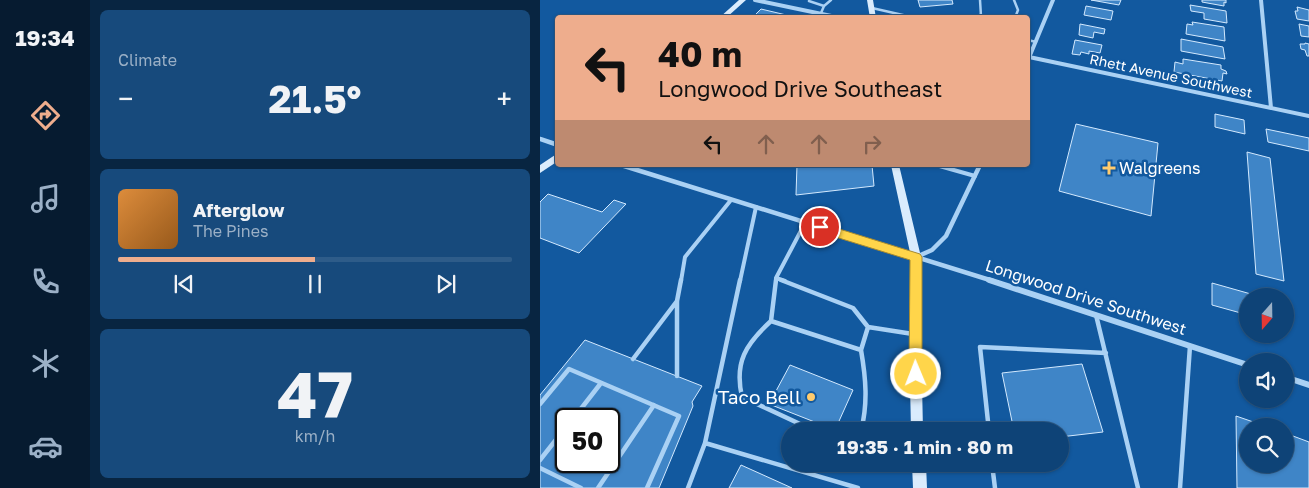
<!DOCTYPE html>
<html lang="en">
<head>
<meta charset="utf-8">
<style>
  :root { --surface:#0e4377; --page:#174a7c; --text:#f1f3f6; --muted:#9bb0c6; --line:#2e5c89; --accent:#eead8d }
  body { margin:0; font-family:"Golos Text",sans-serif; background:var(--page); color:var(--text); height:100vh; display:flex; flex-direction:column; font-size:19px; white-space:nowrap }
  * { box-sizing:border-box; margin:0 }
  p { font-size:16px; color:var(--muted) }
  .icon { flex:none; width:28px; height:28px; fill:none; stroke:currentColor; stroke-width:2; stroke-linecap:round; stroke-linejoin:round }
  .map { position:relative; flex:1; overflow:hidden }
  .side { display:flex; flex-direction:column; gap:10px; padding:10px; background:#082541; width:450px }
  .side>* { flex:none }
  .hud { position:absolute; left:15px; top:15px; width:475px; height:152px; border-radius:5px; box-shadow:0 1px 4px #0004,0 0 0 1px var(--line); background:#eead8d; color:#111; overflow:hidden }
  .needle { width:32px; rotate:200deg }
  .tools { position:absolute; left:699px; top:288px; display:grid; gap:10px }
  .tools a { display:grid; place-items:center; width:55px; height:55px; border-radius:50%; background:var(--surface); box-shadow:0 1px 4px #0004,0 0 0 1px var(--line); font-size:25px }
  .speed { position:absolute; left:15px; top:408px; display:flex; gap:10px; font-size:25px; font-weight:700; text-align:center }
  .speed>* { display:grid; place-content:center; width:65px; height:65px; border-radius:50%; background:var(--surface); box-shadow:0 1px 4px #0004,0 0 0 1px var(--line); line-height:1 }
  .speed .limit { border:2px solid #111; border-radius:8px; background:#fff; color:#111 }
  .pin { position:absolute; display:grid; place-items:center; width:42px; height:42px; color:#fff; margin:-21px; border:2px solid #fff; border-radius:50%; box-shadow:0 1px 5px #0007 }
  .me { position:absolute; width:55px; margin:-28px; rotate:359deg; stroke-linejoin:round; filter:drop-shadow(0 0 4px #0008) }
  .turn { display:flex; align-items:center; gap:18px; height:105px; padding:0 20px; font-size:22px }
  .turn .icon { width:65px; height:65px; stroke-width:2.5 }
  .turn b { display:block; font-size:35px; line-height:42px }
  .lanes { display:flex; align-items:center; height:48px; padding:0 20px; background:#0003; justify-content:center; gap:25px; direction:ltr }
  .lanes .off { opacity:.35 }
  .big { font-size:38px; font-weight:700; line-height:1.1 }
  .side .card { flex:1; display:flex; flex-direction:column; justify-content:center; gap:8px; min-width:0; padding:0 18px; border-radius:8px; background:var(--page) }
  .side .dial { align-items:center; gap:0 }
  .dial b { font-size:65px; line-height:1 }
  .song { display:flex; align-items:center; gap:15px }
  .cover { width:60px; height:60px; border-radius:8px; background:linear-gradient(135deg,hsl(30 70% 55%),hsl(30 70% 35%)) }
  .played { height:5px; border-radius:2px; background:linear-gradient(90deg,var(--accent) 50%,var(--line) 50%) }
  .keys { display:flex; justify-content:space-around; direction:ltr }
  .heat { display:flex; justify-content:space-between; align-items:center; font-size:28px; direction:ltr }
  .trip { position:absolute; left:241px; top:422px; width:288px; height:50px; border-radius:25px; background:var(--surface); box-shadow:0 1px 4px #0004,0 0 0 1px var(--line); font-weight:700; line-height:50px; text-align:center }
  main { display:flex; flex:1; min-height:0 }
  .dock { display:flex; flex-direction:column; width:90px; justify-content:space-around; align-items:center; background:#061b30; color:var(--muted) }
  .dock .icon { width:35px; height:35px }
  .dock .current { color:var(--accent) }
  .dock b { font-size:22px; color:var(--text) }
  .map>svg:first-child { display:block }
  .building { fill:#3f85c7; stroke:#d3e9fe; fill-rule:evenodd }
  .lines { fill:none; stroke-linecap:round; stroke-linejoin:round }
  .lane-far2 { stroke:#aad1f4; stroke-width:2.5 }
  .lane-far1 { stroke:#aad1f4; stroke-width:4 }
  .lane { stroke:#aad1f4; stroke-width:4.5 }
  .street-far2 { stroke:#aad1f4; stroke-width:4 }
  .street-far1 { stroke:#aad1f4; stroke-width:4.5 }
  .street { stroke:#aad1f4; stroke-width:6 }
  .secondary { fill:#daecfd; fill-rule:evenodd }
  .route { fill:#ffd54a; stroke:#a68a30 }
  .poi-dot { fill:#ffcb6d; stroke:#12599f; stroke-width:2 }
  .labels { text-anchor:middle; stroke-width:5; stroke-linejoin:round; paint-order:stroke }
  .far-street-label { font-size:14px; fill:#fff; stroke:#12599f }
  .poi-label { font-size:16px; fill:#fff; stroke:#12599f; text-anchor:start }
  .street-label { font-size:16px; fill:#fff; stroke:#12599f }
  .near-poi-label { font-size:19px; fill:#fff; stroke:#12599f; text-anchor:end }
</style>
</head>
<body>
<main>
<nav class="dock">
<b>19:34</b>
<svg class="icon current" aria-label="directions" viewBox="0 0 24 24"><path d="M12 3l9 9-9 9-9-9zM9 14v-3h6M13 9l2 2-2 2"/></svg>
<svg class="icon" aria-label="music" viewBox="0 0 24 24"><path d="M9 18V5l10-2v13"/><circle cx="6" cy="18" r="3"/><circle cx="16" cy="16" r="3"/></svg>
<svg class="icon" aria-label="phone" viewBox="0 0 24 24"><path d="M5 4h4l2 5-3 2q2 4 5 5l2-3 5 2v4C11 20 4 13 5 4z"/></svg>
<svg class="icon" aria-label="climate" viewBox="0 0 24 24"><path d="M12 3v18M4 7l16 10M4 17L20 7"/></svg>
<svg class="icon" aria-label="car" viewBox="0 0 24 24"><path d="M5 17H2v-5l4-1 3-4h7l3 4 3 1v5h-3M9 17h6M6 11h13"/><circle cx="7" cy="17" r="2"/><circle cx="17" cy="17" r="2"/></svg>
</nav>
<section class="side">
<div class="card"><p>Climate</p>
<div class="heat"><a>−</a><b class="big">21.5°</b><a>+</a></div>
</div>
<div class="card">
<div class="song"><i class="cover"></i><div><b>Afterglow</b><p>The Pines</p></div></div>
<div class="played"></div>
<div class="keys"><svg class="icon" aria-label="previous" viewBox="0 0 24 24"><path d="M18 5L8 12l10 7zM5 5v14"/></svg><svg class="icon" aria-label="pause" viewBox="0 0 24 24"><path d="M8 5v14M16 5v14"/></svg><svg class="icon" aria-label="next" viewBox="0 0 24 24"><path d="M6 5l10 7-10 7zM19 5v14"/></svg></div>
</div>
<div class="card dial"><b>47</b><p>km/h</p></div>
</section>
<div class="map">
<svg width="769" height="488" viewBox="0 0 769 488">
  <rect width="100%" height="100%" fill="#12599f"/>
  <!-- building -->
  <path class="building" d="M378 0H412L413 4 380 7Z
    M551 0H581L579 5Z
    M662 0H686V3L684 2V6L662 2Z
    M650 5 686 11 687 23 664 19V13L651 11Z
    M546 6 573 11 571 20 544 15Z
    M757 7 769 10V21L757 19 755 11H758Z
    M221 9 259 18H212Z
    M652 22 684 27 685 41 646 34 647 24 653 25Z
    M540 24 565 29 564 34 554 32 553 38 539 35Z
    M759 24 769 26V37L761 36Z
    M641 39 683 47 685 59 641 51Z
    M535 40 562 45 560 53 549 51V54L541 52 540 55 532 54Z
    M765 43 769 44V56H767L765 50 761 49 760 44H765Z
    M643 59 681 65V69L686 71 687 74 683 73 682 81 634 72 635 62 643 64Z
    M675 114 704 120 705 134 675 127Z
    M536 124 618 143 611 216 519 191Z
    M726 129 769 138V151L728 142Z
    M707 152 730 158 744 281 716 274Z
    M257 165H332L334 186 256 195Z
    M8 194 62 212 74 200 86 204 39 253 0 238V202Z
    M672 283 718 296H708V315L672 305Z
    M45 340 162 386 152 402 153 406 119 488H0V395ZM26 419H69V461H26Z
    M542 364 563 432 520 437V431H474L462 373Z
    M250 365 313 390 295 430 229 404Z
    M696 416 725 426H708V464H745V433L769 442V488H697Z
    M201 465 252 488H189Z"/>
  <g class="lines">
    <!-- lane-far2 -->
    <path class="lane-far2" d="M440 0 441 16
      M474 0 478 10 475 18
      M269 1 284 6 281 13
      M284 6 291 0
      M332 8 376 18
      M433 18 440 15 442 18
      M488 40 496 42"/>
    <!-- lane-far1 -->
    <path class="lane-far1" d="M396 165 435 176
      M236 278 265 223
      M141 281 145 257 191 200
      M200 281 216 207
      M236 281V278L245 281"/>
    <!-- lane -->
    <path class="lane" d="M236 280 231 321 321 350 328 327
      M241 280 313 308 328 327
      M556 315 598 488
      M231 321C206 344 194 362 202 397L275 431
      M328 327 373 334
      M321 350C326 379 328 403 321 431
      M93 359 137 301
      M137 376V301L141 280
      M0 404 29 369 139 416 107 488
      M33 419 61 383
      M449 431 440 347 566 353
      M165 443 318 488
      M0 460 26 427
      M452 464 455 488
      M0 468 41 488
      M58 488 114 405
      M148 488 165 443 200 280
      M640 488 650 346"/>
    <!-- street-far2 -->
    <path class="street-far2" d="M215 0 301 18
      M721 0 731 108
      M489 57 769 116
      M488 60 513 0"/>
    <!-- street-far1 -->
    <path class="street-far1" d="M0 139 18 145
      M81 165 453 281
      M376 257 392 250 406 236 440 165"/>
    <!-- street -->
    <path class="street" d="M449 280 708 365
      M745 377 769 385"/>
    <!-- secondary -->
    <path class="secondary" d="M199 0H206L186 18H179Z
      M327 0H333L336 18H330Z
      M18 153V161L0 173V165Z
      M351 165H359L381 257V335L383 431H371L369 335 371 257Z
      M372 464H386L387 488H373Z"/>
  </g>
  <!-- route -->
  <path class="route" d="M280 223 380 254 382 257V374L380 379 376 381 371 379 369 374 370 260 276 231 275 227 276 224Z"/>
  <!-- markers -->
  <g class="poi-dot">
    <path d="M566.5 160.5h5v5h5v5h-5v5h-5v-5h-5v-5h5z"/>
    <circle cx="271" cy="397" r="5"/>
  </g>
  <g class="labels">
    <!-- far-street labels -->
    <g class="far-street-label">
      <text transform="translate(631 76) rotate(12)" y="5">Rhett Avenue Southwest</text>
    </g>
    <!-- poi labels -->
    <g class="poi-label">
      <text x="579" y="174">Walgreens</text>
    </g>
    <!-- street labels -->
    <g class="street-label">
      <text transform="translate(546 297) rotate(18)" y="6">Longwood Drive Southwest</text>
    </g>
    <!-- near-poi labels -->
    <g class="near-poi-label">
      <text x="261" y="404">Taco Bell</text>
    </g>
  </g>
</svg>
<div class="tools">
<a><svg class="needle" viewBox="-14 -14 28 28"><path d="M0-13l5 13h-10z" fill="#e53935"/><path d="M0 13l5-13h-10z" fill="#9bb0c6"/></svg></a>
<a><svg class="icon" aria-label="sound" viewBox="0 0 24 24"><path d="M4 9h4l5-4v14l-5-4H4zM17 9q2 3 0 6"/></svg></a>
<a><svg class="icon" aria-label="search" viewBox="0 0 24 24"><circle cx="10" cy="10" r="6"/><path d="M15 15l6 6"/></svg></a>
</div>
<div class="speed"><div class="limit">50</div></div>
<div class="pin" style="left:280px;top:227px;background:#d93025"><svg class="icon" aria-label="arrive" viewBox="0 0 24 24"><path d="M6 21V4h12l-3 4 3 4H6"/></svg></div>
<svg class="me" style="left:376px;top:374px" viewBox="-20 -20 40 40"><circle r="17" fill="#ffd54a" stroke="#fff" stroke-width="3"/><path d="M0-11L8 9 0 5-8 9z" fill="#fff"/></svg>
<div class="trip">19:35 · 1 min · 80 m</div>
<div class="hud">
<div class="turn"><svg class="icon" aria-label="left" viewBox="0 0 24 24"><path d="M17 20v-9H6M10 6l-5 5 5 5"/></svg><div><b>40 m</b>Longwood Drive Southeast</div></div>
<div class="lanes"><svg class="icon" aria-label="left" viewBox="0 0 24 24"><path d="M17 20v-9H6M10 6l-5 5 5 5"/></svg><svg class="icon off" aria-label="ahead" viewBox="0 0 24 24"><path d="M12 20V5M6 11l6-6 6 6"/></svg><svg class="icon off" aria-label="ahead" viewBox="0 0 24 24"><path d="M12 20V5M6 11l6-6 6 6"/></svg><svg class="icon off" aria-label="right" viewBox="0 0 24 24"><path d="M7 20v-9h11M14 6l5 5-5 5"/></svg></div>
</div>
</div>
</main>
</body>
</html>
